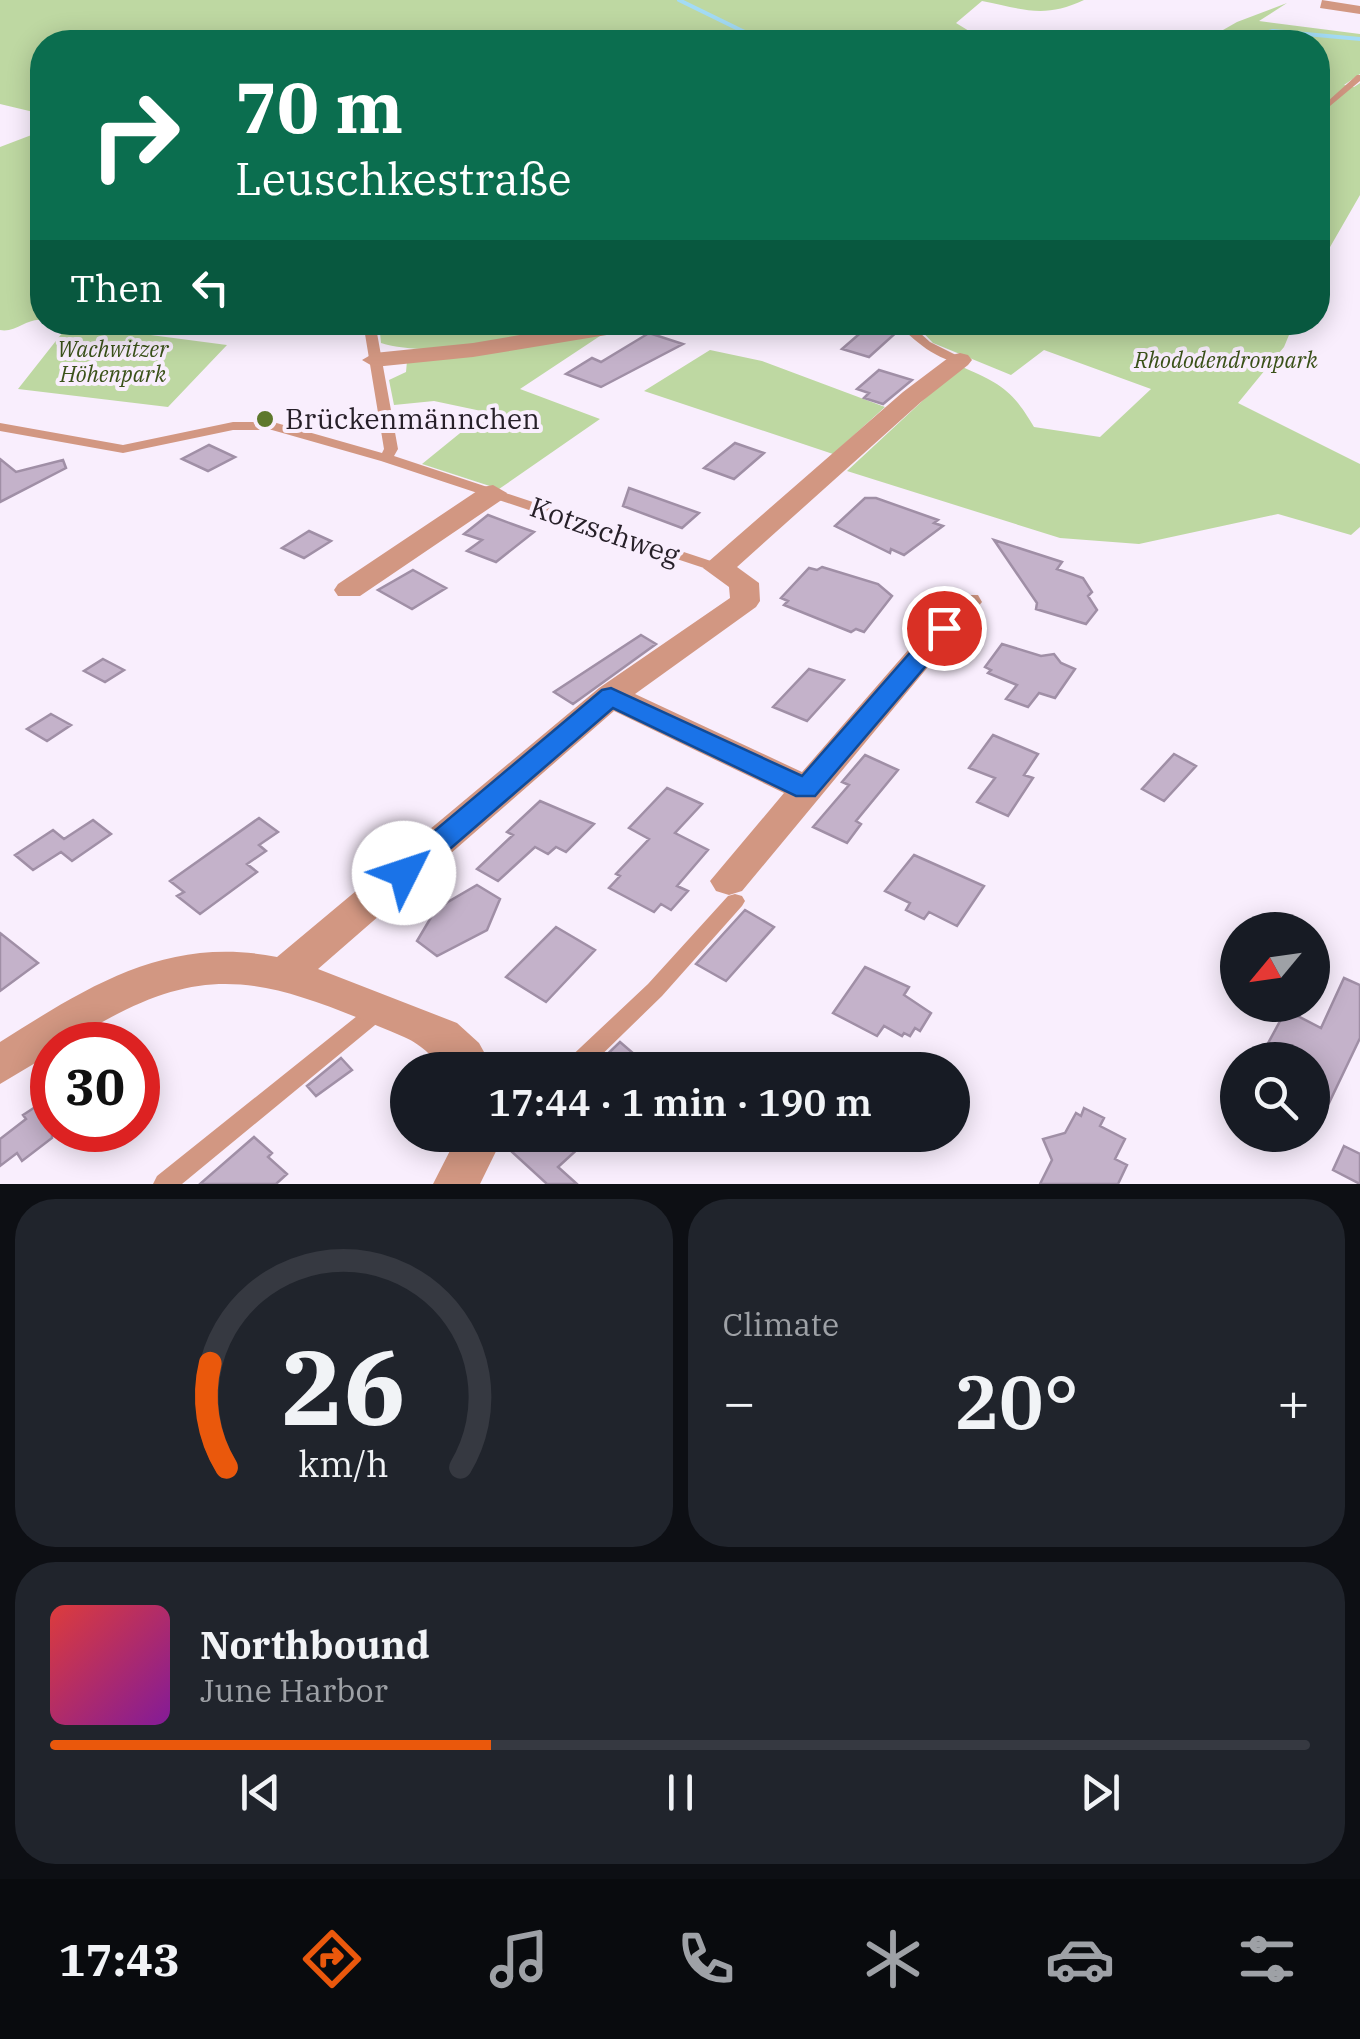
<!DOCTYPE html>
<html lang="en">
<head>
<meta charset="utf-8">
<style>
  :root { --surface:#171b24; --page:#20242c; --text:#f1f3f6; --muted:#9ea1a6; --line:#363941; --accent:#ea580c }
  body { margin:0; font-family:"IBM Plex Serif",serif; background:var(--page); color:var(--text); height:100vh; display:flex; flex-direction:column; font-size:38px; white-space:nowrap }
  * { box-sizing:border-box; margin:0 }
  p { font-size:32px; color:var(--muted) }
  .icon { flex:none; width:55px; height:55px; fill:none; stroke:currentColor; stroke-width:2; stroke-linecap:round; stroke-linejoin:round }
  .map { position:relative; height:1184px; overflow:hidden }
  .details { display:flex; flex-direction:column; gap:15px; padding:15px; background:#0d0f14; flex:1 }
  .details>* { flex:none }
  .banner { position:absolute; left:30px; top:30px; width:1300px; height:305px; border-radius:40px; box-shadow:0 5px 25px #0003; background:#0b6e4f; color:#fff; overflow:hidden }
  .needle { width:65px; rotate:241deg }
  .controls { position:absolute; left:1220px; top:912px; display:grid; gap:20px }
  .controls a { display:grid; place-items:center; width:110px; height:110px; border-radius:50%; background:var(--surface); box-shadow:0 5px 25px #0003; font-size:50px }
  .speed { position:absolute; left:30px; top:1022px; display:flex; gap:20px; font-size:50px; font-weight:700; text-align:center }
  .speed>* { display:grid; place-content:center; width:130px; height:130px; border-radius:50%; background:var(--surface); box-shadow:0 5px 25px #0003; line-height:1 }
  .speed .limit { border:15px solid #d22; background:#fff; color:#111 }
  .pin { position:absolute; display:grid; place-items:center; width:85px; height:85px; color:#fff; margin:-42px; border:5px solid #fff; border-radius:50%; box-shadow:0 2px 10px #0007 }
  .me { position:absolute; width:110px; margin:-55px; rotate:49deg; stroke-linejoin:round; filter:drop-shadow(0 0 8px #0008) }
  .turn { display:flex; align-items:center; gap:35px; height:210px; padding:0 40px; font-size:45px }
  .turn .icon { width:130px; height:130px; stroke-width:2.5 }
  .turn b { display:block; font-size:70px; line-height:85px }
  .then { display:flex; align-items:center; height:95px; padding:0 40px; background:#0003; gap:20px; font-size:38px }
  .big { font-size:75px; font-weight:600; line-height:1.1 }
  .details .card { flex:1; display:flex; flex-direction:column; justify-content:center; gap:15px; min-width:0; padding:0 35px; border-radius:40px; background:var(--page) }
  .details .dial { align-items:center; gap:0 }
  .dial svg { height:260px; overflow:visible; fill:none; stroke:var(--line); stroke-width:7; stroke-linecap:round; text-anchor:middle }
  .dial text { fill:var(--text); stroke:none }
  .song { display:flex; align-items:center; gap:30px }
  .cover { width:120px; height:120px; border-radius:15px; background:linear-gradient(135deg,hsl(0 70% 55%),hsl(290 70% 35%)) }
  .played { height:10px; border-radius:5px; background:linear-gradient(90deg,var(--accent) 35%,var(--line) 35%) }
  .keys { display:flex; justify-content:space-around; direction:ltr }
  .heat { display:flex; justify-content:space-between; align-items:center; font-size:55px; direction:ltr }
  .details .tiles { flex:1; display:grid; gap:15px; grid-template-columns:1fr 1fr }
  .card:last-child { grid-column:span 2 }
  .trip { position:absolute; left:390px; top:1052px; width:580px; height:100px; border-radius:50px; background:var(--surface); box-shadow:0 5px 25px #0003; font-weight:600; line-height:100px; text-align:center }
  .tab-bar { display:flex; height:160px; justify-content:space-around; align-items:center; background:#090b0e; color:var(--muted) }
  .tab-bar .icon { width:70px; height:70px }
  .tab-bar .on { color:var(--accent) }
  .tab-bar b { font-size:45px; color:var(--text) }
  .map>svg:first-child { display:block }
  .green { fill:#bed8a2 }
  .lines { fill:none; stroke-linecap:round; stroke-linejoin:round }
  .stream { stroke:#a3dbf5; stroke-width:4 }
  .building { fill:#c4b2ca; stroke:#a08fa6; stroke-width:2.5 }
  .lane { fill:#d29782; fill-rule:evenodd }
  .street { fill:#d29782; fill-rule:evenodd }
  .route { fill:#1a73e8; stroke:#114b97; stroke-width:2.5 }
  .poi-dot { fill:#5e782c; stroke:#f9eefd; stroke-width:4 }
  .labels { text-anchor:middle; stroke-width:8; stroke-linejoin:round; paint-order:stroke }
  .far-park-label { font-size:22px; font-style:italic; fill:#3a5119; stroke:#f9eefd }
  .poi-label { font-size:28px; fill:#261f28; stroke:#f9eefd; text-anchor:start }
  .street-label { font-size:28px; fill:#261f28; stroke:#f9eefd }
</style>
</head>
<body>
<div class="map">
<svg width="1360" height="1184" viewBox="0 0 1360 1184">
  <rect width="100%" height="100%" fill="#f9eefd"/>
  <!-- green -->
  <path class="green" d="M0 0H1084C1044 19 1023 9 982 1L956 23 987 42H42V114L0 104Z
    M1287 3 1259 21 1360 34V74L1344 85 1354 87 1360 83V195L1318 268V42H1202L1237 22Z
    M42 131V320C27 318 16 333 0 330V147Z
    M70 323H151L143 334 227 345 168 407 18 389Z
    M379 323H621C561 334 436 361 381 343Z
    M914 323H1294L1284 347 1238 403 1360 464V527L1351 535 1278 514 1139 544 1060 538 847 471 960 366C999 383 1012 389 1034 427L1100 437 1151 389 1044 350 1011 375 933 343Z
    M606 332 520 389 600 419 499 489 422 464 486 412 434 401 394 405 389 380 406 372 407 361Z
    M710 350 762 361 885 407 833 454 644 391Z"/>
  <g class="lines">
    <!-- stream -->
    <path class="stream" d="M679 0 765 42
      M1218 42 1273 31 1360 39"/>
  </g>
  <!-- building -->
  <path class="building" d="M873 322H892L899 330 869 357 842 349Z
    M649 333 683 344 601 387 566 374 592 358 601 362Z
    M879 370 912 380 883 404 864 398 869 393 857 389Z
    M735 443 764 453 734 479 704 468Z
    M209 445 235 457 208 471 182 459Z
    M0 459 16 472 63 460 66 468 0 502Z
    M629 488 699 513 682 528 623 506Z
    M865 498H876L938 520 934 523 943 526 904 555 891 549 890 553 835 526Z
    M488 515 512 524 534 532 496 562 467 551 482 540 464 534Z
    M309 531 331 541 304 558 282 548Z
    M994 540 1062 562 1057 569 1083 578 1092 592 1088 596 1097 610 1086 624 1036 609 1037 603Z
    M822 567 878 584 892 596 864 632 856 629 851 632 784 605 788 601 781 598 809 568 817 570Z
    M413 570 446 588 412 609 378 590Z
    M641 635 656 644 573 704 554 692Z
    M1002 644 1041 656 1054 654 1061 663 1075 669 1055 698 1039 693 1028 707 1006 699 1017 685 988 673 991 670 985 667Z
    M103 659 124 670 105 682 84 671Z
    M809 669 844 680 807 721 773 707Z
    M51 714 71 725 47 741 27 729Z
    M993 735 1038 754 1024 775 1033 778 1008 816 977 802 995 778 969 768Z
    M1174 754 1196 766 1164 801 1142 789Z
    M865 755 898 770 856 821 861 824 847 843 813 827 849 785 842 782Z
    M667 788 702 804 675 833 708 850 677 886 688 891 671 910 661 904 654 912 609 888 620 876 616 874 649 839 629 828Z
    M540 801 594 824 566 852 556 847 548 854 535 847 498 881 477 869 513 835 507 832Z
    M259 818 278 832 259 845 266 851 247 864 257 872 200 914 177 896 184 892 170 881Z
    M93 820 111 834 72 861 61 852 33 870 15 855 53 830 64 839Z
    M914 855 984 886 957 926 929 912 924 919 906 910 910 903 885 891Z
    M477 885 500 899 487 930 437 956 417 941 436 909Z
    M745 910 774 927 726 981 696 964Z
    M556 927 595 950 546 1002 506 977Z
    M0 933 38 963 0 991Z
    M865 967 909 987 904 995 931 1013 920 1031 915 1028 910 1036 904 1033 902 1036 884 1026 877 1036 833 1013Z
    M1344 978 1360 985V1038L1329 1103 1312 1094V1060H1259L1286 1010 1321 1028Z
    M620 1042 634 1054 616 1070H591Z
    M341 1058 352 1070 316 1096 307 1086Z
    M52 1096V1138L22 1161 17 1153 0 1166V1139L26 1119 23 1115Z
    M1084 1108 1104 1118 1100 1126 1125 1139 1115 1159 1127 1165 1118 1184H1040L1052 1160 1043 1139 1065 1133 1076 1113 1081 1116Z
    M528 1135H593L558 1167 577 1184H547L511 1151Z
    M254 1137 272 1153 268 1157 287 1174 276 1184H200Z
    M1344 1146 1360 1154V1184L1333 1170Z"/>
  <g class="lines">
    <!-- lane -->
    <path class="lane" d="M1357 75H1360V81L1318 116V110Z
      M363 322H375L398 449 394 456 723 565 725 568 718 572 713 571 381 461 272 430H233L123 453 0 431V423L123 445 233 422H273L382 453 384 449Z
      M896 322H908L930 342 966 360 964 363C938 362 913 340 896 322Z
      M735 894 742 896 745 901 742 906 662 996 586 1070H561L564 1063 648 984 728 896Z
      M379 1001 386 1004 389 1010 386 1016 182 1184H153L157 1176 372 1004Z"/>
    <!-- street -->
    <path class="street" d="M1322 0 1360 6V14L1320 8Z
      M598 322H654L643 329 473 357 374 367 362 360 374 353 473 343Z
      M960 353 968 355 972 360 968 365 921 402 737 567 759 583 760 601 756 607 635 694 802 772 956 595H978L982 602 742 891 729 895 716 891 710 881 784 793 614 711 318 969 457 1023 479 1043 494 1070C482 1070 457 1074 448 1069 432 1059 425 1046 404 1037 260 976 203 954 65 1045H52V1053L0 1084V1042C89 986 167 935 277 957L599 688 730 598 729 587 703 568 708 562 903 392 952 355Z
      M493 485 507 493 503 499 360 596H338L334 590 338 584 483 487Z
      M458 1135H504L480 1184H433Z"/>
  </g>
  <!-- route -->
  <path class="route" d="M944 621 953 623 956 628 953 634 815 796H796L613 708 414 880 404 884 394 880 390 873 394 865 602 690 611 688 802 776 936 623Z"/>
  <!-- markers -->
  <circle class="poi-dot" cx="265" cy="419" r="10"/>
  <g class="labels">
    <!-- far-park labels -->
    <g class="far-park-label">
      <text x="113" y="357">Wachwitzer<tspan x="113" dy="25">Höhenpark</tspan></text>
      <text x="1226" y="368">Rhododendronpark</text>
    </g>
    <!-- poi labels -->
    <g class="poi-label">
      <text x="285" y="429">Brückenmännchen</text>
    </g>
    <!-- street labels -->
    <g class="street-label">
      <text transform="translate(605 531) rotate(19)" y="10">Kotzschweg</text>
    </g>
  </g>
</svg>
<div class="controls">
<a><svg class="needle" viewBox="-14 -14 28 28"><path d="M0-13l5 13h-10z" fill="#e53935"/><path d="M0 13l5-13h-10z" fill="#9ea1a6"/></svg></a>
<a><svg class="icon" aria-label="search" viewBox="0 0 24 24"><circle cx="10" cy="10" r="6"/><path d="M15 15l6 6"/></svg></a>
</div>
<div class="speed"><div class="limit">30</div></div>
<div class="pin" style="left:944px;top:628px;background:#d93025"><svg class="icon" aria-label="arrive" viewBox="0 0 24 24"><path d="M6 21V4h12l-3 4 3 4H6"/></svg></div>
<svg class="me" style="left:404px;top:873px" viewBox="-20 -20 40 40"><circle r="19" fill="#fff"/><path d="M0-13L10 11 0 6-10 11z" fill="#1a73e8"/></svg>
<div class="trip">17:44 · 1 min · 190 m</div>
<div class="banner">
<div class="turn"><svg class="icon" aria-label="right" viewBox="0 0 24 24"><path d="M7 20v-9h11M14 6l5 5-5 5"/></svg><div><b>70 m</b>Leuschkestraße</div></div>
<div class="then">Then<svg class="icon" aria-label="left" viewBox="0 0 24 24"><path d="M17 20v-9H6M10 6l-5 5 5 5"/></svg></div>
</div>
</div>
<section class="details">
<div class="tiles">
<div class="card dial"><svg viewBox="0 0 100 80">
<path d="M14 69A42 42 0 1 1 86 69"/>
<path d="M14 69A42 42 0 0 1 9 37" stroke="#ea580c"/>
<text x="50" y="56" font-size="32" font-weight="700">26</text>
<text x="50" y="72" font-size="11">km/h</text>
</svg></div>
<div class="card"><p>Climate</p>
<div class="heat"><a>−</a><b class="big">20°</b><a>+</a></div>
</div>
<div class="card">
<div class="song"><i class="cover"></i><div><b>Northbound</b><p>June Harbor</p></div></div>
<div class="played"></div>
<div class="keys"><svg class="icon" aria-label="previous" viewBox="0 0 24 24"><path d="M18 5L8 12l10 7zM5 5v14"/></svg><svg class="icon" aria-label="pause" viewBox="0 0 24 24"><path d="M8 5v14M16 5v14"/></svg><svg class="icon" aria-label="next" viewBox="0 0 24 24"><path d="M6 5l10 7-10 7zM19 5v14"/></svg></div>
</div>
</div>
</section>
<nav class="tab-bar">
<b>17:43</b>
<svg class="icon on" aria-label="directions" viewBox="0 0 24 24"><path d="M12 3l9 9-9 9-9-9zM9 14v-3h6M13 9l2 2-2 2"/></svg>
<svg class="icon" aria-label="music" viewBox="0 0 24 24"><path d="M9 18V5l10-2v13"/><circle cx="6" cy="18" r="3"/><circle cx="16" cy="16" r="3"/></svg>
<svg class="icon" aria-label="phone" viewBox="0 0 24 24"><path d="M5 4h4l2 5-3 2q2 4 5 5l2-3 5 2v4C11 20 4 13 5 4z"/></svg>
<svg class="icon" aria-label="climate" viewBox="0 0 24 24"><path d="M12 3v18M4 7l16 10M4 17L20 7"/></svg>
<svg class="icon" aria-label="car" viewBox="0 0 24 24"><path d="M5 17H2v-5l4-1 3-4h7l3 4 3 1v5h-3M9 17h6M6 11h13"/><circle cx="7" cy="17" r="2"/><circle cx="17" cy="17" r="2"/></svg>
<svg class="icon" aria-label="filters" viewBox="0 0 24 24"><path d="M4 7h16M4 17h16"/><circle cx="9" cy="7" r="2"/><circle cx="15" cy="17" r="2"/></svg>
</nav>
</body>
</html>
